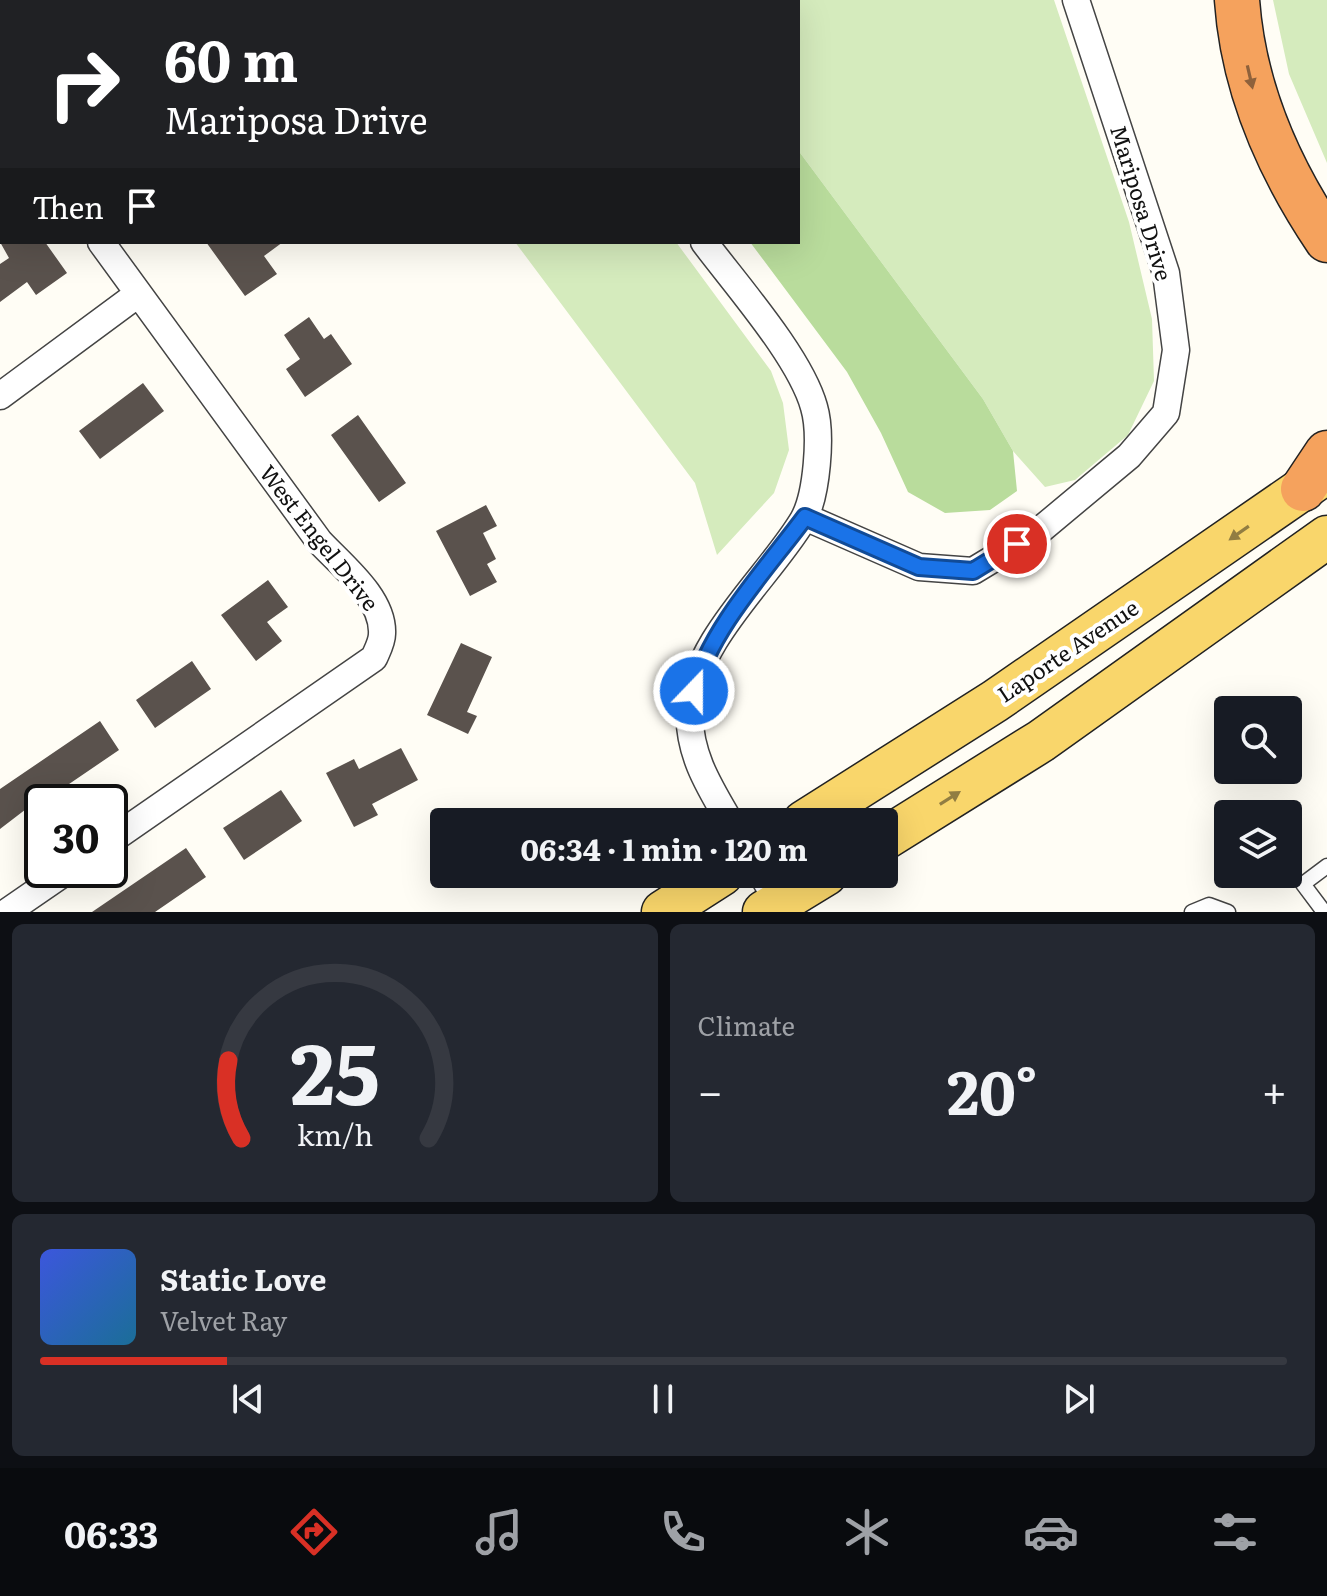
<!DOCTYPE html>
<html lang="en">
<head>
<meta charset="utf-8">
<style>
  :root { --surface:#171b24; --page:#242831; --text:#f1f3f6; --muted:#9ea1a6; --line:#363941; --accent:#d93025 }
  body { margin:0; font-family:Literata,serif; background:var(--page); color:var(--text); height:100vh; display:flex; flex-direction:column; font-size:30px; white-space:nowrap }
  * { box-sizing:border-box; margin:0 }
  p { font-size:26px; color:var(--muted) }
  .icon { flex:none; width:44px; height:44px; fill:none; stroke:currentColor; stroke-width:2; stroke-linecap:round; stroke-linejoin:round }
  .map { position:relative; height:912px; overflow:hidden }
  .side { display:flex; flex-direction:column; gap:12px; padding:12px; background:#0d0f14; flex:1 }
  .side>* { flex:none }
  .guide { position:absolute; left:0px; top:0px; width:800px; height:244px; box-shadow:0 8px 32px #0002; background:#202124; color:#fff; overflow:hidden }
  .buttons { position:absolute; left:1214px; top:696px; display:grid; gap:16px }
  .buttons a { display:grid; place-items:center; width:88px; height:88px; border-radius:8px; background:var(--surface); box-shadow:0 8px 32px #0002; font-size:40px }
  .speed { position:absolute; left:24px; top:784px; display:flex; gap:16px; font-size:40px; font-weight:700; text-align:center }
  .speed>* { display:grid; place-content:center; width:104px; height:104px; border-radius:50%; background:var(--surface); box-shadow:0 8px 32px #0002; line-height:1 }
  .speed .limit { border:4px solid #111; border-radius:12px; background:#fff; color:#111 }
  .pin { position:absolute; display:grid; place-items:center; width:68px; height:68px; color:#fff; margin:-34px; border:4px solid #fff; border-radius:50%; box-shadow:0 2px 8px #0007 }
  .me { position:absolute; width:88px; margin:-44px; rotate:22deg; stroke-linejoin:round; filter:drop-shadow(0 0 6px #0008) }
  .turn { display:flex; align-items:center; gap:28px; height:168px; padding:0 32px; font-size:36px }
  .turn .icon { width:104px; height:104px; stroke-width:2.5 }
  .turn b { display:block; font-size:56px; line-height:68px }
  .then { display:flex; align-items:center; height:76px; padding:0 32px; background:#0003; gap:16px; font-size:30px }
  .big { font-size:60px; font-weight:700; line-height:1.1 }
  .side .widget { flex:1; display:flex; flex-direction:column; justify-content:center; gap:12px; min-width:0; padding:0 28px; border-radius:12px; background:var(--page) }
  .side .dial { align-items:center; gap:0 }
  .dial svg { height:208px; overflow:visible; fill:none; stroke:var(--line); stroke-width:7; stroke-linecap:round; text-anchor:middle }
  .dial text { fill:var(--text); stroke:none }
  .song { display:flex; align-items:center; gap:24px }
  .cover { width:96px; height:96px; border-radius:12px; background:linear-gradient(135deg,hsl(230 70% 55%),hsl(200 70% 35%)) }
  .played { height:8px; border-radius:4px; background:linear-gradient(90deg,var(--accent) 15%,var(--line) 15%) }
  .keys { display:flex; justify-content:space-around; direction:ltr }
  .heat { display:flex; justify-content:space-between; align-items:center; font-size:44px; direction:ltr }
  .side .tiles { flex:1; display:grid; gap:12px; grid-template-columns:1fr 1fr }
  .widget:last-child { grid-column:span 2 }
  .trip { position:absolute; left:430px; top:808px; width:468px; height:80px; border-radius:8px; background:var(--surface); box-shadow:0 8px 32px #0002; font-weight:700; line-height:80px; text-align:center }
  .menu { display:flex; height:128px; justify-content:space-around; align-items:center; background:#090b0e; color:var(--muted) }
  .menu .icon { width:56px; height:56px }
  .menu .current { color:var(--accent) }
  .menu b { font-size:36px; color:var(--text) }
  .map>svg:first-child { display:block }
  .green { fill:#d5ebbd }
  .forest { fill:#b9dc9c }
  .building { fill:#5a524d }
  .lines { fill:none; stroke-linecap:round; stroke-linejoin:round }
  .lane-casing { stroke:#444; stroke-width:17 }
  .street-casing { stroke:#444; stroke-width:29 }
  .primary-casing { stroke:#222; stroke-width:45 }
  .highway-casing { stroke:#222; stroke-width:47 }
  .lane { stroke:#fff; stroke-width:14 }
  .street { stroke:#fff; stroke-width:26 }
  .primary { stroke:#f9d66b; stroke-width:42 }
  .highway { stroke:#f5a25d; stroke-width:44 }
  .oneway { fill:#8e613b }
  .oneway2 { fill:#917d42 }
  .route-casing { stroke:#114b97; stroke-width:20 }
  .route { stroke:#1a73e8; stroke-width:14 }
  .labels { text-anchor:middle; stroke-width:8; stroke-linejoin:round; paint-order:stroke }
  .street-label { font-size:22px; fill:#111; stroke:#fff }
</style>
</head>
<body>
<div class="map">
<svg width="1327" height="912" viewBox="0 0 1327 912">
  <rect width="100%" height="100%" fill="#fffdf5"/>
  <!-- green -->
  <path class="green" d="M687 0H1054L1129 222 1152 319 1154 381 1128 435 1075 480 1045 487 1013 451 983 399 798 150V2Z
    M1273 0H1327V163L1289 74Z
    M515 242H676L771 371 783 403 789 450 774 493 717 555 695 483Z"/>
  <!-- forest -->
  <path class="forest" d="M798 150 983 399 1013 451 1017 491 990 510 945 513 908 492 881 433 847 372 750 242H798Z"/>
  <!-- building -->
  <path class="building" d="M0 242H45L67 273 36 295 27 282 0 302V264L9 258Z
    M206 242H283L264 256 277 274 245 296Z
    M309 317 324 339 331 334 352 364 305 397 286 369 300 359 284 335Z
    M143 383 164 411 100 459 79 431Z
    M358 415 406 483 379 502 331 435Z
    M486 505 497 526 483 533 496 559 487 564 497 582 470 596 436 531Z
    M268 580 288 607 267 622 282 641 256 661 221 615Z
    M461 643 492 657 467 712 477 716 468 734 427 715Z
    M192 661 211 689 155 728 136 700Z
    M100 721 119 750 50 797 47 793 0 829V789Z
    M401 748 418 780 372 804 378 815 354 827 326 773 354 759 359 769Z
    M281 790 302 821 244 860 223 828Z
    M186 848 206 877 155 912H92Z"/>
  <g class="lines">
    <!-- lane casing -->
    <g class="lane-casing">
      <path id="lane" d="M1192 912 1209 905 1228 912
        M1324 912 1303 884 1327 866"/>
    </g>
    <!-- street casing -->
    <g class="street-casing">
      <path id="street" d="M525 0 527 2
        M0 99 2 102
        M101 242 319 541C341 565 384 598 382 634 382 642 377 651 374 658L110 841
        M704 242C737 286 800 357 814 407 822 434 817 496 803 520 769 577 694 640 690 710 687 752 710 788 730 822
        M0 396 138 294
        M805 517 919 567 973 571 1039 531 1129 456 1166 413 1176 350 1166 273 1076 0
        M762 874 783 912
        M7 912 68 870"/>
    </g>
    <!-- primary casing -->
    <g class="primary-casing">
      <path id="primary" d="M804 822 995 701 1327 472
        M884 839 1041 741 1327 537
        M663 912 722 874
        M764 912 826 874"/>
    </g>
    <!-- highway casing -->
    <g class="highway-casing">
      <path id="highway" d="M1237 0C1243 87 1279 169 1327 240
        M1303 489 1327 453"/>
    </g>
    <!-- lane -->
    <use href="#lane" class="lane"/>
    <!-- street -->
    <use href="#street" class="street"/>
    <!-- primary -->
    <use href="#primary" class="primary"/>
    <!-- highway -->
    <use href="#highway" class="highway"/>
  </g>
  <!-- one-way arrows -->
  <defs><path id="oneway-solid" d="M-6-.8H1V-3.2L6.5 0L1 3.2V.8H-6Z" transform="scale(2)"/></defs>
  <use class="oneway" href="#oneway-solid" transform="translate(1250 77) rotate(77)"/>
  <g class="oneway2">
    <use href="#oneway-solid" transform="translate(1239 533) rotate(145)"/>
    <use href="#oneway-solid" transform="translate(950 798) rotate(-32)"/>
  </g>
  <g class="lines">
    <!-- route casing -->
    <g class="route-casing">
      <path id="route" d="M694 691C709 630 768 567 805 517L919 567 973 571 1017 544"/>
    </g>
    <!-- route -->
    <use href="#route" class="route"/>
  </g>
  <g class="labels">
    <!-- street labels -->
    <g class="street-label">
      <text transform="translate(1141 203) rotate(73)" y="8">Mariposa Drive</text>
      <text transform="translate(319 538) rotate(52)" y="8">West Engel Drive</text>
      <text transform="translate(1068 651) rotate(-34)" y="8">Laporte Avenue</text>
    </g>
  </g>
</svg>
<div class="buttons">
<a><svg class="icon" aria-label="search" viewBox="0 0 24 24"><circle cx="10" cy="10" r="6"/><path d="M15 15l6 6"/></svg></a>
<a><svg class="icon" aria-label="layers" viewBox="0 0 24 24"><path d="M12 4l9 5-9 5-9-5zM3 14l9 5 9-5"/></svg></a>
</div>
<div class="speed"><div class="limit">30</div></div>
<div class="pin" style="left:1017px;top:544px;background:#d93025"><svg class="icon" aria-label="arrive" viewBox="0 0 24 24"><path d="M6 21V4h12l-3 4 3 4H6"/></svg></div>
<svg class="me" style="left:694px;top:691px" viewBox="-20 -20 40 40"><circle r="17" fill="#1a73e8" stroke="#fff" stroke-width="3"/><path d="M0-11L8 9 0 5-8 9z" fill="#fff"/></svg>
<div class="trip">06:34 · 1 min · 120 m</div>
<div class="guide">
<div class="turn"><svg class="icon" aria-label="right" viewBox="0 0 24 24"><path d="M7 20v-9h11M14 6l5 5-5 5"/></svg><div><b>60 m</b>Mariposa Drive</div></div>
<div class="then">Then<svg class="icon" aria-label="arrive" viewBox="0 0 24 24"><path d="M6 21V4h12l-3 4 3 4H6"/></svg></div>
</div>
</div>
<section class="side">
<div class="tiles">
<div class="widget dial"><svg viewBox="0 0 100 80">
<path d="M14 69A42 42 0 1 1 86 69"/>
<path d="M14 69A42 42 0 0 1 9 39" stroke="#d93025"/>
<text x="50" y="56" font-size="32" font-weight="700">25</text>
<text x="50" y="72" font-size="11">km/h</text>
</svg></div>
<div class="widget"><p>Climate</p>
<div class="heat"><a>−</a><b class="big">20°</b><a>+</a></div>
</div>
<div class="widget">
<div class="song"><i class="cover"></i><div><b>Static Love</b><p>Velvet Ray</p></div></div>
<div class="played"></div>
<div class="keys"><svg class="icon" aria-label="previous" viewBox="0 0 24 24"><path d="M18 5L8 12l10 7zM5 5v14"/></svg><svg class="icon" aria-label="pause" viewBox="0 0 24 24"><path d="M8 5v14M16 5v14"/></svg><svg class="icon" aria-label="next" viewBox="0 0 24 24"><path d="M6 5l10 7-10 7zM19 5v14"/></svg></div>
</div>
</div>
</section>
<nav class="menu">
<b>06:33</b>
<svg class="icon current" aria-label="directions" viewBox="0 0 24 24"><path d="M12 3l9 9-9 9-9-9zM9 14v-3h6M13 9l2 2-2 2"/></svg>
<svg class="icon" aria-label="music" viewBox="0 0 24 24"><path d="M9 18V5l10-2v13"/><circle cx="6" cy="18" r="3"/><circle cx="16" cy="16" r="3"/></svg>
<svg class="icon" aria-label="phone" viewBox="0 0 24 24"><path d="M5 4h4l2 5-3 2q2 4 5 5l2-3 5 2v4C11 20 4 13 5 4z"/></svg>
<svg class="icon" aria-label="climate" viewBox="0 0 24 24"><path d="M12 3v18M4 7l16 10M4 17L20 7"/></svg>
<svg class="icon" aria-label="car" viewBox="0 0 24 24"><path d="M5 17H2v-5l4-1 3-4h7l3 4 3 1v5h-3M9 17h6M6 11h13"/><circle cx="7" cy="17" r="2"/><circle cx="17" cy="17" r="2"/></svg>
<svg class="icon" aria-label="filters" viewBox="0 0 24 24"><path d="M4 7h16M4 17h16"/><circle cx="9" cy="7" r="2"/><circle cx="15" cy="17" r="2"/></svg>
</nav>
</body>
</html>
